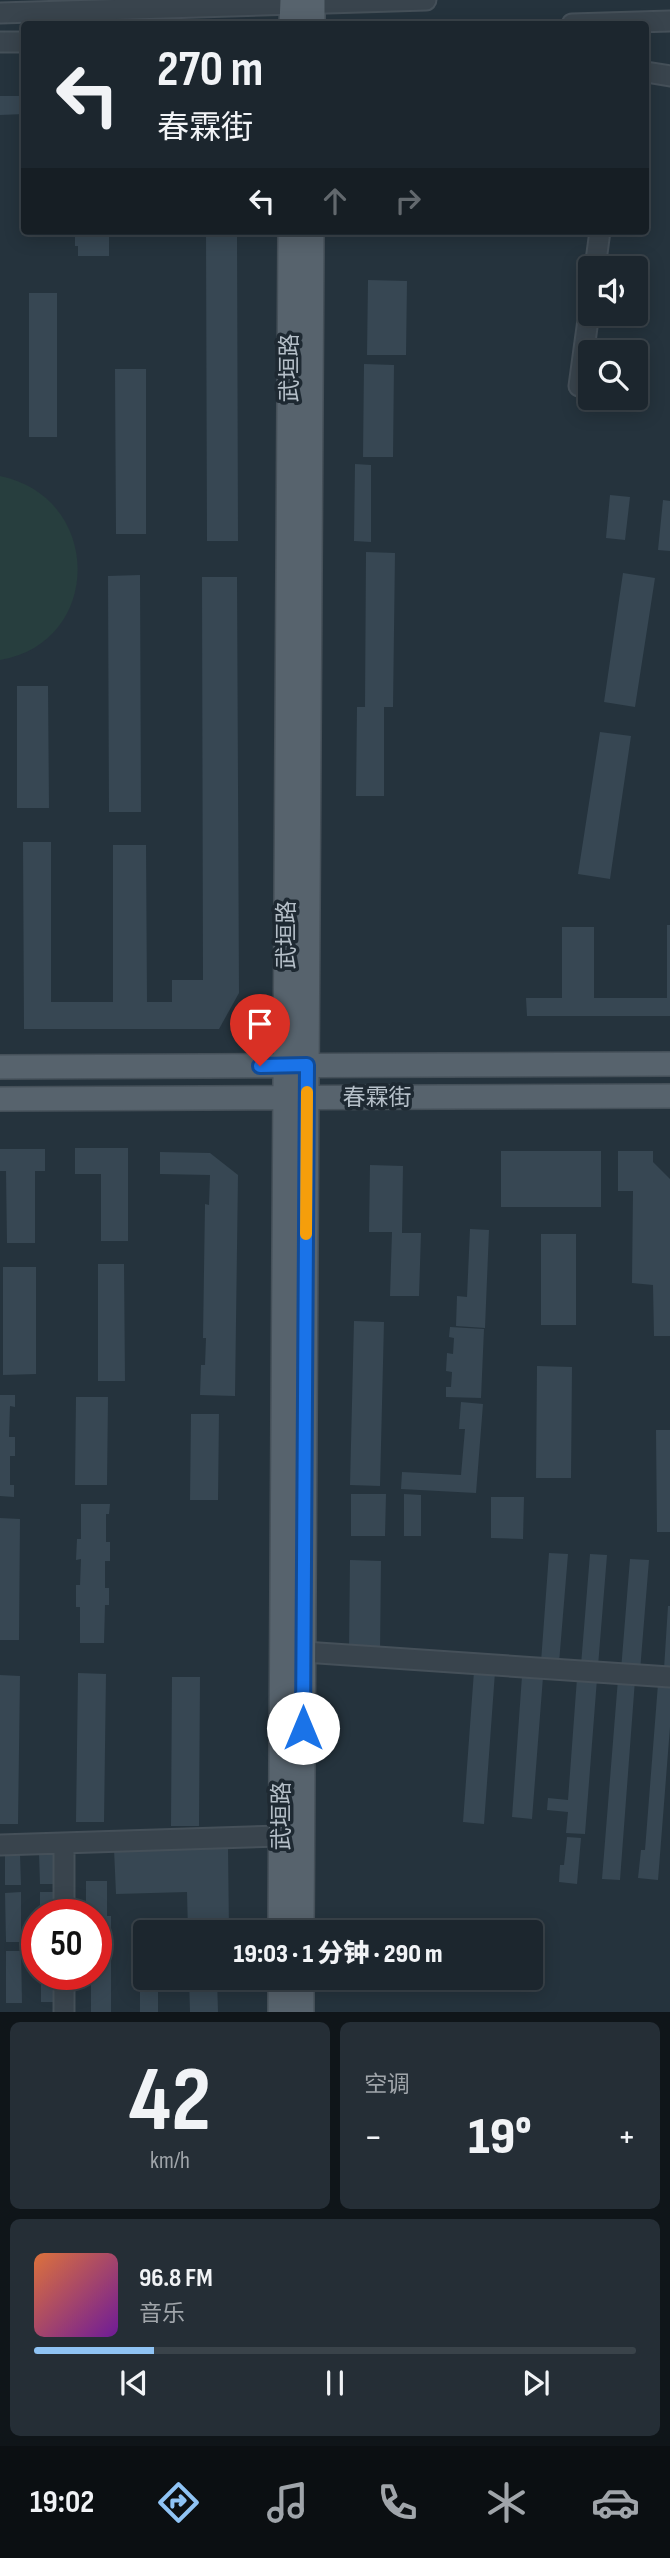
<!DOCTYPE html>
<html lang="zh">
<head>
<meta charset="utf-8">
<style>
  :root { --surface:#1c262e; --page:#252e36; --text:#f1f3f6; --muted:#a0a5aa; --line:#3a434a; --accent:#8fc3f4 }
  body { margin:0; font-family:"Sofia Sans Condensed","Noto Sans SC",sans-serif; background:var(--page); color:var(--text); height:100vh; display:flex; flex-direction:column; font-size:26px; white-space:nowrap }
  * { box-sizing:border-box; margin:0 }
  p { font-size:23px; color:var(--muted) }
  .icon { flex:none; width:38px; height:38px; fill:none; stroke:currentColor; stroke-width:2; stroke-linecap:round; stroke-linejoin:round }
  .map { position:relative; height:2012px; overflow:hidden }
  .panel { display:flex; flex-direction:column; gap:10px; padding:10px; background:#0f1519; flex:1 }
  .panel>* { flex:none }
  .top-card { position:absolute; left:21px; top:21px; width:628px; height:214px; border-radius:7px; box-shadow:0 4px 18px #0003,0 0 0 2px var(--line); background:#1c262e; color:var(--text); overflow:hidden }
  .buttons { position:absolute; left:578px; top:256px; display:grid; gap:14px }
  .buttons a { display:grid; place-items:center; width:70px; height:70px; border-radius:7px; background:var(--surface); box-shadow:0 4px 18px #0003,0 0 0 2px var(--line); font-size:35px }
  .speed { position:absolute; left:21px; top:1899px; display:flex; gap:14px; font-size:35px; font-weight:700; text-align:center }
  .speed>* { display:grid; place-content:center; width:91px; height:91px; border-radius:50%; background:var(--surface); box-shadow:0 4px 18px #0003,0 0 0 2px var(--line); line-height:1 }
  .speed .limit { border:10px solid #d22; background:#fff; color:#111 }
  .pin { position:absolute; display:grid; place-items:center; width:60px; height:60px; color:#fff; margin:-72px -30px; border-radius:50% 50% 50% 0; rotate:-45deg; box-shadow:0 0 7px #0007 }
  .pin .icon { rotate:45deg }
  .me { position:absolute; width:77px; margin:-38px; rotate:0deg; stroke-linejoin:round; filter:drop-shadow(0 0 5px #0008) }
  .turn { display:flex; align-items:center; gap:24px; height:147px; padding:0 21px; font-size:32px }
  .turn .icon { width:91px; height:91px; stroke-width:2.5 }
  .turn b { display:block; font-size:49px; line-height:60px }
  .lanes { display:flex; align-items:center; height:66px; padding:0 21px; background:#0003; justify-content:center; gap:35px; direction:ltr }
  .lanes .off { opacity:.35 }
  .big { font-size:52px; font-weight:800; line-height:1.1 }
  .panel .tile { flex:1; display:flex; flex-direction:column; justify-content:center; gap:10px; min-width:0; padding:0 24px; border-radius:10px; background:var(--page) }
  .panel .dial { align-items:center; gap:0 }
  .dial b { font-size:91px; line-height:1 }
  .song { display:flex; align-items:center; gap:21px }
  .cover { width:84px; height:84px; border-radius:10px; background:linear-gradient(135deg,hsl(20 70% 55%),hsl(280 70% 35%)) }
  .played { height:7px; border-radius:4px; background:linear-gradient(90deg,var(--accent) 20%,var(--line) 20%) }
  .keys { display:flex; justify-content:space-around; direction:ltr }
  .heat { display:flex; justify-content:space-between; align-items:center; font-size:38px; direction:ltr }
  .panel .tiles { flex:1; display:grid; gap:10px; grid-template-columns:1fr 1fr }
  .tile:last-child { grid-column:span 2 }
  .trip { position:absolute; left:133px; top:1920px; width:410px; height:70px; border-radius:7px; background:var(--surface); box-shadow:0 4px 18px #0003,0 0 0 2px var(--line); font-weight:800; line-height:70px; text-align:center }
  .tab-bar { display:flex; height:112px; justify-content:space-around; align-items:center; background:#0b0f12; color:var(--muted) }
  .tab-bar .icon { width:49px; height:49px }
  .tab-bar .selected { color:var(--accent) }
  .tab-bar b { font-size:32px; color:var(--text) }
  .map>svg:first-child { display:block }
  .green { fill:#273e3e }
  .building { fill:#374753 }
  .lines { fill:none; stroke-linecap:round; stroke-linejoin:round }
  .minor-casing { stroke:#455059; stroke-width:23 }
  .major-casing { stroke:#455059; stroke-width:26 }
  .minor { stroke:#39444d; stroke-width:19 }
  .major { stroke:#57636d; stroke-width:23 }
  .route-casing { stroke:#114b97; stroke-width:18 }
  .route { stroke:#1a73e8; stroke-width:12 }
  .slow { stroke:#f59e0b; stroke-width:12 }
  .labels { text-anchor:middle; stroke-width:7; stroke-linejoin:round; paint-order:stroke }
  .street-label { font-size:23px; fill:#b5bfc8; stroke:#1e2932 }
</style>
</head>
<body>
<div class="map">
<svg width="670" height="2012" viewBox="0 0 670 2012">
  <rect width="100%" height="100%" fill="#25333d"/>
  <!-- green -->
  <path class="green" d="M0 476C103 497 104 642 0 660Z"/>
  <!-- building -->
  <path class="building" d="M0 96H24V114L0 115Z
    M75 231H109V256H78V246H75Z
    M206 231H237L238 541H207Z
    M368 280 407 281 406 355H367Z
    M29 293H57V437H29Z
    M364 364 394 365 393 457H363Z
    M115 369H146V534H116Z
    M355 464 371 465V542L354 541Z
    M610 495 630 497 625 540 606 538Z
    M663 500 670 501V551L658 550Z
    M366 552 395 553 393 707H384V796H356L357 707H365Z
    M623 573 655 578 635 707 604 702Z
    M140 575 141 812H109L108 576Z
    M202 577H237L239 993 219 1029H24L23 842H51V1002H113V845H146L147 1002H172V980H203Z
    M17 686H48L49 808H17Z
    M600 732 631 736 610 879 578 874Z
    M667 925H670V1016H527L526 998H562V927H594V998H667Z
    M75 1148H128V1241H101V1174H75Z
    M0 1149H45V1171H35V1243H7L6 1171H0Z
    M501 1151H601V1207H501Z
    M618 1151H653V1162L670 1179V1336H654L653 1285 632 1283 633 1191H618Z
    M160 1152 210 1153 238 1175 235 1396 200 1395 201 1365H205L206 1338H203L205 1204 209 1205 210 1175 160 1174Z
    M370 1165 403 1166 402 1233H421L419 1296H390L392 1232H369Z
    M470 1229 489 1230 485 1328 456 1326 457 1296 467 1297Z
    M541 1234H576V1325H541Z
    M98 1264H124L125 1381H98Z
    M3 1267H36V1374L3 1375Z
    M354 1321 384 1322 380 1486 350 1485Z
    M450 1327 484 1329 481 1398 446 1397V1387H451L452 1372 446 1371 447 1353 453 1354 454 1338 449 1337Z
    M537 1366 572 1367 571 1478H536Z
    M0 1395H15V1407L10 1406 9 1437H15V1456H10V1485H14V1497L0 1496Z
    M76 1397H108L107 1485H75Z
    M461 1402 483 1404 476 1493 401 1489 402 1472 461 1475 465 1429H459Z
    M191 1414H219L218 1500H190Z
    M656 1430H670V1532H657Z
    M351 1494H386L385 1536H351Z
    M404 1494 421 1495V1536H404Z
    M491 1497H524L523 1539 491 1538Z
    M81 1504H110L109 1514H106V1542H110V1561H105V1588H109V1605H105L104 1643H80V1607H76V1585H80L81 1559 76 1560 77 1539H81Z
    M0 1518 20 1519 19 1640H0Z
    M549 1553 568 1554 559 1663 541 1662Z
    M590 1554 607 1555 598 1666 581 1665Z
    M630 1559 649 1560 640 1671 621 1670Z
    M350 1560 381 1561 380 1653 349 1652Z
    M668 1606H670V1670L664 1669Z
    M474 1671 495 1672 484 1824 463 1822Z
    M78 1673 106 1674 104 1822H76Z
    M0 1675 20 1676 18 1824H0Z
    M522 1676 543 1677 532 1819 512 1817Z
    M172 1677H200L199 1826H171Z
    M577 1678 597 1679 585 1834 566 1833 568 1812 547 1810 548 1798 568 1800Z
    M618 1679 635 1680 620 1880 602 1879Z
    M658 1684 670 1685V1727L658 1880 638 1878 641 1850H645Z
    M567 1837 581 1838 577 1884 559 1882 560 1865H564Z
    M228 1847 229 1932H188L187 1892 116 1894 114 1849Z
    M39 1853H55L56 1884H40Z
    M5 1854H20L21 1885H5Z
    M86 1881H107V1916H111V2012H91V1974H96V1914H86Z
    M21 1892V1942H6L5 1893Z
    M40 1892H56V1914H40Z
    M140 1919H158V1932H145V1978H158V2012H140Z
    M6 1951H21L22 2003H6Z
    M41 1974H56L57 2002H41Z
    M189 1978H217L218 2012H190Z"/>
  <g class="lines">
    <!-- minor casing -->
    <g class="minor-casing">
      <path id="minor" d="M0 13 426 0
        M572 24 670 21
        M0 42H24
        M646 72 670 76
        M595 268 600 231
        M579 386 590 305
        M304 1652 670 1677
        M64 1843V1914
        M0 1845 281 1836
        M64 1974V2012"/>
    </g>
    <!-- major casing -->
    <g class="major-casing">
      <path id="major" d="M291 24 292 0
        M313 24V0
        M0 1067 670 1064
        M0 1099 670 1096
        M280 1932 290 231
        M302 1932 312 231
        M280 2012V1978
        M302 2012V1978"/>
    </g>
    <!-- minor -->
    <use href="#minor" class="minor"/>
    <!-- major -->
    <use href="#major" class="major"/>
  </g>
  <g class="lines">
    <!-- route casing -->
    <g class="route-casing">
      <path id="route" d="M260 1066 307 1065 303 1728"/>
    </g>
    <!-- route -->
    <use href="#route" class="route"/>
    <!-- slow -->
    <path class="slow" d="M306 1234 307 1092"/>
  </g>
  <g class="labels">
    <!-- street labels -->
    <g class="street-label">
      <text transform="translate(289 368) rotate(-90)" y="8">武垣路</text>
      <text transform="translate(286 935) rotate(-90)" y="8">武垣路</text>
      <text x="377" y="1105">春霖街</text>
      <text transform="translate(281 1816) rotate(-90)" y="8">武垣路</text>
    </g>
  </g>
</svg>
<div class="buttons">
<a><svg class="icon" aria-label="sound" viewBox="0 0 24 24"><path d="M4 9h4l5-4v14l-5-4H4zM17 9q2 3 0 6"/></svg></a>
<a><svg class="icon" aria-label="search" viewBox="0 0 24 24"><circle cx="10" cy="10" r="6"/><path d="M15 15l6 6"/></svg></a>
</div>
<div class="speed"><div class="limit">50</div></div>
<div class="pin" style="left:260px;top:1066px;background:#d93025"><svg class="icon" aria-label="arrive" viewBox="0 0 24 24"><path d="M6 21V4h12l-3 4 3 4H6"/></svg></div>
<svg class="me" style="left:303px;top:1728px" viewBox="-20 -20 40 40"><circle r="19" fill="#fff"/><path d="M0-13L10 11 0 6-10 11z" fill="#1a73e8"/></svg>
<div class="trip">19:03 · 1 分钟 · 290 m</div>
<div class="top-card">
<div class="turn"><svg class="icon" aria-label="left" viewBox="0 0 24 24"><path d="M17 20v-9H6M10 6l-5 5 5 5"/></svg><div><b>270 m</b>春霖街</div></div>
<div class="lanes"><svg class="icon" aria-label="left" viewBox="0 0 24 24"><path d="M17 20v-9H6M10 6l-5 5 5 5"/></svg><svg class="icon off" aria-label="ahead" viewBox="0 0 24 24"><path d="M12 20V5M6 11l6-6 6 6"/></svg><svg class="icon off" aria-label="right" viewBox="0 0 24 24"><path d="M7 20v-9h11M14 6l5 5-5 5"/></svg></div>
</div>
</div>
<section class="panel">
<div class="tiles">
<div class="tile dial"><b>42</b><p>km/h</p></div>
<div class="tile"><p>空调</p>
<div class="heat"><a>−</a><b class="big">19°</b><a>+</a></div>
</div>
<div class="tile">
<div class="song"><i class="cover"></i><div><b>96.8 FM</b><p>音乐</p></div></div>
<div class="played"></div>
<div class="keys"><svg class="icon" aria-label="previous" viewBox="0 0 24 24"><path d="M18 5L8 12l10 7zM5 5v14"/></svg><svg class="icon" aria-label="pause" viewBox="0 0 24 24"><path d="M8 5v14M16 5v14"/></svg><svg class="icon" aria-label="next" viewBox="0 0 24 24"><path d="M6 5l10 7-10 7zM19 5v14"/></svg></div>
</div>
</div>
</section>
<nav class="tab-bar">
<b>19:02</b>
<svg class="icon selected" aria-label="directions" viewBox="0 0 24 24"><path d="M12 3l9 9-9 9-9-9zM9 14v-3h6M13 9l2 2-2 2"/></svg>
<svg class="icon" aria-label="music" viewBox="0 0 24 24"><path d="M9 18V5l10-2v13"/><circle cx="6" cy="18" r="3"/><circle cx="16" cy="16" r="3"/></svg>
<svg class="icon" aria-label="phone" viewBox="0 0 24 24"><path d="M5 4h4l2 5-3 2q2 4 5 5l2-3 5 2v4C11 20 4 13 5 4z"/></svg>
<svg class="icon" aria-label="climate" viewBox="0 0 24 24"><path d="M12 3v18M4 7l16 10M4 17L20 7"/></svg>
<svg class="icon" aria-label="car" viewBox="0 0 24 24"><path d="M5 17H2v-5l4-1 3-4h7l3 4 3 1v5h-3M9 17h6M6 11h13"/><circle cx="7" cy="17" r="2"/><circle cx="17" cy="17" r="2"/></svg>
</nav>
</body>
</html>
